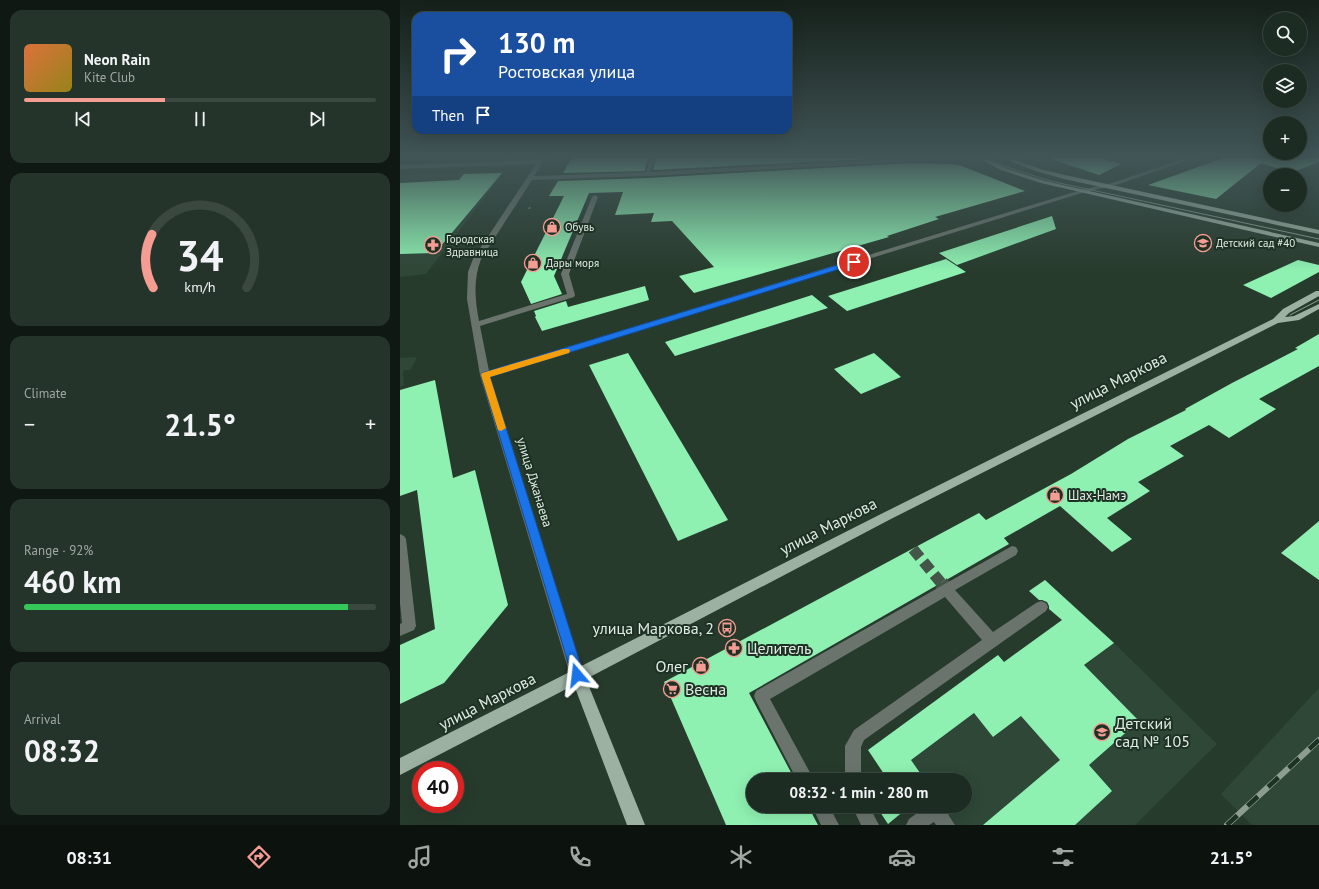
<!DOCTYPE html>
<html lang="en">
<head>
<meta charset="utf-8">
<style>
  :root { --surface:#1d2c22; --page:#25342a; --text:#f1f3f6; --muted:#a0a7a5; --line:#3b4840; --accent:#f59c93 }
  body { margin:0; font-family:"PT Sans",sans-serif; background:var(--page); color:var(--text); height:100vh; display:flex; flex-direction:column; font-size:15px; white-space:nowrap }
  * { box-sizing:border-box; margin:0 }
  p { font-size:13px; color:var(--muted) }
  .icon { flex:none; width:22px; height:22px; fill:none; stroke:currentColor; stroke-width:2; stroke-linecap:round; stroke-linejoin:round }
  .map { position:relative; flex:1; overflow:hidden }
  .drawer { display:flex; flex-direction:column; gap:10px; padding:10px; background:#101813; width:400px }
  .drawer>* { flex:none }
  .guide { position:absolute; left:12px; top:12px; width:380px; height:122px; border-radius:12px; box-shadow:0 4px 16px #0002,0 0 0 1px var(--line); background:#1a4fa0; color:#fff; overflow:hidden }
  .controls { position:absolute; left:863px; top:12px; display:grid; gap:8px }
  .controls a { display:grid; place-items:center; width:44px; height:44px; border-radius:50%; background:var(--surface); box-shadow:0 4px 16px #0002,0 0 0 1px var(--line); font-size:20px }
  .speed { position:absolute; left:12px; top:761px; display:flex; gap:8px; font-size:20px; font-weight:700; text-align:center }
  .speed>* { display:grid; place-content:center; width:52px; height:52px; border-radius:50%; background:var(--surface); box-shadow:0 4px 16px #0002,0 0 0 1px var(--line); line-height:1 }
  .speed .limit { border:6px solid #d22; background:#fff; color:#111 }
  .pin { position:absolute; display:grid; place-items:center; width:34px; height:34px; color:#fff; margin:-17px; border:2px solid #fff; border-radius:50%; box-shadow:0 1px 4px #0007 }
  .me { position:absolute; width:44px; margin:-22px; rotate:343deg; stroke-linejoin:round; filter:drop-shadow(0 0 3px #0008) }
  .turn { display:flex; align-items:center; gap:14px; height:84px; padding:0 20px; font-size:18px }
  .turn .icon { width:52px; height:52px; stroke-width:2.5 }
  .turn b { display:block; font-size:28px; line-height:34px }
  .then { display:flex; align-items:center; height:38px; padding:0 20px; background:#0003; gap:8px; font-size:15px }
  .big { font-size:30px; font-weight:800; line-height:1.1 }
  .drawer .card { flex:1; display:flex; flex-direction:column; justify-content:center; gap:6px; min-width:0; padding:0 14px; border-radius:12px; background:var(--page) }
  .drawer .dial { align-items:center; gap:0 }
  .dial svg { height:104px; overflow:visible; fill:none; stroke:var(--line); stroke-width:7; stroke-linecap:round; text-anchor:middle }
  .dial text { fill:var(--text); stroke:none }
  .song { display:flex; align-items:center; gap:12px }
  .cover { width:48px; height:48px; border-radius:6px; background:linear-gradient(135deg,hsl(20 70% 55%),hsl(50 70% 35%)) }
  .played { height:4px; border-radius:2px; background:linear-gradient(90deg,var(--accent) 40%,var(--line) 40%) }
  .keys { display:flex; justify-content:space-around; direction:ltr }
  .heat { display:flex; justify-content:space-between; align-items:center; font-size:22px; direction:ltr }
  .charge { height:6px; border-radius:3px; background:linear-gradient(90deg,#34c759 92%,var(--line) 0) }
  .trip { position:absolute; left:346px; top:773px; width:226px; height:40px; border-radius:20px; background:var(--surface); box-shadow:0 4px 16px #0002,0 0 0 1px var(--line); font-weight:800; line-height:40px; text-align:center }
  .tab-bar { display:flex; height:64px; justify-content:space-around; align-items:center; background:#0c120e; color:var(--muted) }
  .tab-bar .icon { width:28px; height:28px }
  .tab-bar .current { color:var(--accent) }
  .tab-bar b { font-size:18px; color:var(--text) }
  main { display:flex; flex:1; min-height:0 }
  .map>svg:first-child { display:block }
  .built { fill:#2e4737 }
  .building { fill:#8ef0b1 }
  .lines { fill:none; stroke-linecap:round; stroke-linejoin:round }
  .minor-tunnel-far1 { stroke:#435648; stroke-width:11; stroke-dasharray:11 5.5; stroke-linecap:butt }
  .minor-tunnel { stroke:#435648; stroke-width:15; stroke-dasharray:15 8; stroke-linecap:butt }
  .path { stroke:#809085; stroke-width:1.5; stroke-dasharray:2 2; stroke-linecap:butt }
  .minor { fill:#6a746d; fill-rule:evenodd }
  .major { fill:#9db1a3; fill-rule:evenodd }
  .tram { stroke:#8d9d91; stroke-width:1 }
  .rail-casing { stroke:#8d9d91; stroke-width:6 }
  .rail { stroke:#1d3124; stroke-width:4.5; stroke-dasharray:14; stroke-linecap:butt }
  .route { fill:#1a73e8; stroke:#114b97 }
  .slow { fill:#f59e0b }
  .labels { text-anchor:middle; stroke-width:4; stroke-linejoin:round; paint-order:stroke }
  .far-poi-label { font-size:11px; fill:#e0ece3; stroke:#1d3124; text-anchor:start }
  .street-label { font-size:13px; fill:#e0ece3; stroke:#1d3124 }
  .poi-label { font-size:13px; fill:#e0ece3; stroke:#1d3124; text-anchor:start }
  .near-street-label { font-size:16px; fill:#e0ece3; stroke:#1d3124 }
  .near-poi-label { font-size:16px; fill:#e0ece3; stroke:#1d3124; text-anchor:start }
</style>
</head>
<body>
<main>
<section class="drawer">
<div class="card">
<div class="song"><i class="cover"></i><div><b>Neon Rain</b><p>Kite Club</p></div></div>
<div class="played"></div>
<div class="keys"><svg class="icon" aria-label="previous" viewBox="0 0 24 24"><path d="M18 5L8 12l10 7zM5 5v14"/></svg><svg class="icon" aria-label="pause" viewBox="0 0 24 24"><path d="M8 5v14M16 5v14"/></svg><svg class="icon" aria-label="next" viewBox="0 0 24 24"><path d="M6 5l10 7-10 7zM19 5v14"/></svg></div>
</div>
<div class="card dial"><svg viewBox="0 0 100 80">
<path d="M14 69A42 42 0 1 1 86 69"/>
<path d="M14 69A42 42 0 0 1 13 28" stroke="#f59c93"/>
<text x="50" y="56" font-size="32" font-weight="700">34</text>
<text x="50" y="72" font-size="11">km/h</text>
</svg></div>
<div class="card"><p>Climate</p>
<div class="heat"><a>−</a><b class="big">21.5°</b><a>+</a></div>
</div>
<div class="card"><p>Range · 92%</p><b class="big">460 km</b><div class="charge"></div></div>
<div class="card"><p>Arrival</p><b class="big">08:32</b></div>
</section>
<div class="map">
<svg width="919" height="825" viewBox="0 0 919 825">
  <rect width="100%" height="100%" fill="#273b2d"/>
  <!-- built -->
  <path class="built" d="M105 171 26 274 0 277V175Z
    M17 357 11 369 3 371 4 385 0 387V358Z
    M714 643 817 744 735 825H556L543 806H565V780H525L511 760 574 713 594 737Z
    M919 688V825H852L821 794Z"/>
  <!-- building -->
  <path class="building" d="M173 156H248L245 171 163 173Z
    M257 156H509V157L253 170Z
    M652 156H692L721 164 699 175 651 159Z
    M829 156H919V162L891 173 861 163 816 199 748 185Z
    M509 163 554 164 562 166 625 191 535 217 539 219 487 236 489 237 294 293 279 276 314 267 272 221 251 222 254 213 215 215 223 192 189 193 154 276 162 294 131 304 121 282 164 196H149L158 181 248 178Z
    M102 173 35 253 0 254V183L59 180 64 174Z
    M652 216 656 229 557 265 539 253Z
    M546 259 566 272 447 311 428 296Z
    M898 260 919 265V272L871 298 843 285Z
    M245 286 249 300 142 331 135 317 136 316 134 311 166 301 168 307Z
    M412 295 428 308 275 356 265 342Z
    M919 334V366L859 399 876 409 829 438 809 425 770 446 784 456 738 482 750 491 707 518 732 539 712 552 660 506 604 538 609 544 349 693 395 780H353V806H408L418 825H326L264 682 579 513 586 520 671 474 728 439 786 410 785 409 832 383 898 349 895 348Z
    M228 353 328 520 278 541 189 365Z
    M474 353 501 377 461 394 434 369Z
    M35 380 53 478 75 470 108 605 44 683 0 704V645L35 629 17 490 0 496V390Z
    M919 521V580L881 553Z
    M645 580 714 643 684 665 739 721 689 765 712 791 675 825H583L660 760 621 716 593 737 574 713 511 760 525 780H482L486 777 468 750 598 655 604 662 662 620 649 609V606L647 602 642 600H639L629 591Z
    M476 806H510L488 824Z"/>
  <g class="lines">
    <!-- minor-tunnel-far1 -->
    <path class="minor-tunnel-far1" d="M513 549 542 584"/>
    <!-- minor-tunnel -->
    <path class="minor-tunnel" d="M541 583 546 589"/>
    <!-- path -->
    <path class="path" d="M129 209 130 207"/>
    <!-- minor -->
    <path class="minor" d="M141 156H147L134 176 246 172 250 156H256L251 172 547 156H580L577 158 248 176 132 180 81 259C73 280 75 300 79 321L167 294 161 274 192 197 195 195 198 197 169 274 175 295 174 297 80 326 89 371 681 190 712 183 792 156H800L716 185 685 192 90 376 184 675 182 680 177 682 172 680 170 675 80 375 67 299 68 272 73 259 136 164 0 169V165L138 160Z
      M0 534 4 536 6 539 16 626 14 630 0 636V624L2 623 0 603Z
      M612 546 616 547 618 551 616 555 555 590 593 632 636 603 641 601 646 603 648 607 646 611 464 740 461 747V780H445V746L454 730 582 640 545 597 370 699 414 780H397L356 701 354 696 356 691Z
      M412 806H429L439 825H421Z
      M452 806H469L479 825H461Z
      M527 806H543L555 825H536L534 822 529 825H506L509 819Z"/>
    <!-- major -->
    <path class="major" d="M574 156H581L605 168 645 181 919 243V247L641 183 601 170Z
      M596 156H604L640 169 665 175 919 230V234L664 179 636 171Z
      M916 291H919V296L889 313 885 317 894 316 919 304V309L899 320 878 323 489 520 186 679 245 825H227L174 685 0 775V758L481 514 873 319 883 309Z"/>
    <!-- tram -->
    <path class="tram" d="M583 156 604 166 650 181 919 239
      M890 315 919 300"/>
    <!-- rail casing -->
    <g class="rail-casing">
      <path id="rail" d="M827 825 919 740"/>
    </g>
    <!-- rail -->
    <use href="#rail" class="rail"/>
  </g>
  <!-- sky -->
  <linearGradient id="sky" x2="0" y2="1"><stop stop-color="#152019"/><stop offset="0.58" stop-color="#415557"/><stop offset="1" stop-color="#415557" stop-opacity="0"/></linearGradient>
  <rect width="919" height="271" fill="url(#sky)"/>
  <!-- route -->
  <path class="route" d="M454 260 457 262 456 264 90 377 184 675 182 679 177 681 173 679 81 375 82 373Z"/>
  <!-- slow -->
  <path class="slow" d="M163 349H169L170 351 169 353 90 377 106 428 101 431 98 430 81 375 82 373Z"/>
  <!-- icons -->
  <defs>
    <g id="shop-ring" transform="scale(0.9)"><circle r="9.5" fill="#1d3124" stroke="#f59c93" stroke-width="1.5"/><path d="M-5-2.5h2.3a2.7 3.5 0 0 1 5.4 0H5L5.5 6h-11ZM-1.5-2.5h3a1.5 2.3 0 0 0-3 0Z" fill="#f59c93"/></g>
    <g id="school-ring" transform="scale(0.9)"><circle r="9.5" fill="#1d3124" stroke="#f59c93" stroke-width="1.5"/><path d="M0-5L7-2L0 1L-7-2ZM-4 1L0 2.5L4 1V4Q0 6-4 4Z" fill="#f59c93"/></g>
    <g id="pharmacy-ring" transform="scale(0.9)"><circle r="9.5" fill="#1d3124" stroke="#f59c93" stroke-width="1.5"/><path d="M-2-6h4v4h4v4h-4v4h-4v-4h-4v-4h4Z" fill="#f59c93"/></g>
    <g id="bus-ring" transform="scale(0.9)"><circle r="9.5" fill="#1d3124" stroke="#f59c93" stroke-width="1.5"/><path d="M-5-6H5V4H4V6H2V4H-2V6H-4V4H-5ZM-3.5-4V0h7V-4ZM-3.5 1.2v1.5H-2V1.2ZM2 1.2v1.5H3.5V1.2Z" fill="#f59c93"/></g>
    <g id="supermarket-ring" transform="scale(0.9)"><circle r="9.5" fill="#1d3124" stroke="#f59c93" stroke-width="1.5"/><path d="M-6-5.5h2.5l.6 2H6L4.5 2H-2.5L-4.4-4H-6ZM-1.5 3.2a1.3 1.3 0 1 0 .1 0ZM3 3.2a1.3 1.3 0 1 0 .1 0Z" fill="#f59c93"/></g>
  </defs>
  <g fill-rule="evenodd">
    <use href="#shop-ring" x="152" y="227"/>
    <use href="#school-ring" x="803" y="243"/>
    <use href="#pharmacy-ring" x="33" y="245"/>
    <use href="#shop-ring" x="133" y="263"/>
    <use href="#shop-ring" x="655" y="495"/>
    <use href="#bus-ring" x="327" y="628"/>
    <use href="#pharmacy-ring" x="334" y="648"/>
    <use href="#shop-ring" x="301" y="666"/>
    <use href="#supermarket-ring" x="272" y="689"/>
    <use href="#school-ring" x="702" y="732"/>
  </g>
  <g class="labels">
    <!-- far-poi labels -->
    <g class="far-poi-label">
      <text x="165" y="231">Обувь</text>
      <text x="46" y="243">Городская<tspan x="46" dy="13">Здравница</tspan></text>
      <text x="816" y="247">Детский сад #40</text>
      <text x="146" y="267">Дары моря</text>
    </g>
    <!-- street labels -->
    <g class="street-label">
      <text transform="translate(135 482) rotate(73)" y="5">улица Джанаева</text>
    </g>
    <!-- poi labels -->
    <g class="poi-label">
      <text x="668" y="500">Шах-Намэ</text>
    </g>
    <!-- near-street labels -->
    <g class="near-street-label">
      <text transform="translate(718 380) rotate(-27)" y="6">улица Маркова</text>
      <text transform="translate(428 526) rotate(-27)" y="6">улица Маркова</text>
      <text transform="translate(87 701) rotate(-27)" y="6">улица Маркова</text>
    </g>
    <!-- near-poi labels -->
    <g class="near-poi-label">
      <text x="314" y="634" text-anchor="end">улица Маркова, 2</text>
      <text x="347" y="654">Целитель</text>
      <text x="288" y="672" text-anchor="end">Олег</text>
      <text x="285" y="695">Весна</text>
      <text x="715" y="729">Детский<tspan x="715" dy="18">сад № 105</tspan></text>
    </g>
  </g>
</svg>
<div class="controls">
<a><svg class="icon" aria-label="search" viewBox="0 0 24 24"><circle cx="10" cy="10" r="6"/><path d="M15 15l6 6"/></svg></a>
<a><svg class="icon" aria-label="layers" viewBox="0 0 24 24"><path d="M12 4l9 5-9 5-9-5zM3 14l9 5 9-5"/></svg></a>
<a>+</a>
<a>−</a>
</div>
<div class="speed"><div class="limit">40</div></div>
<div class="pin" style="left:454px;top:262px;background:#d93025"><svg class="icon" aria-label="arrive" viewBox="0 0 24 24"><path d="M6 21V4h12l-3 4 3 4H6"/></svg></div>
<svg class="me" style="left:177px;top:675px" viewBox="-20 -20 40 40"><path d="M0-17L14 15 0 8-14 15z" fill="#1a73e8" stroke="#fff" stroke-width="4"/></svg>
<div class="trip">08:32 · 1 min · 280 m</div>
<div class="guide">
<div class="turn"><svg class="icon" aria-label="right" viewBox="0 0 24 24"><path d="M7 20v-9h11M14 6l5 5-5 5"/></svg><div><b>130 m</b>Ростовская улица</div></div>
<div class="then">Then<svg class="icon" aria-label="arrive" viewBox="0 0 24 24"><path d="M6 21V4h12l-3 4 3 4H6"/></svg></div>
</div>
</div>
</main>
<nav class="tab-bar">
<b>08:31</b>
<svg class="icon current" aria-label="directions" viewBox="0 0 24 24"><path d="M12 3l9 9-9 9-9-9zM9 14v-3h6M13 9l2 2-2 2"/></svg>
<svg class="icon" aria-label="music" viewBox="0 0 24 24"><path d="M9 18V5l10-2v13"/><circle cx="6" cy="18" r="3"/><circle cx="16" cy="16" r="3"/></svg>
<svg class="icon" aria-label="phone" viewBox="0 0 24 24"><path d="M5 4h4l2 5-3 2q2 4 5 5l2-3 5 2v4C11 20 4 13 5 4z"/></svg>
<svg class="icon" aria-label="climate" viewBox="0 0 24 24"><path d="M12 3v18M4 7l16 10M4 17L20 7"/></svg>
<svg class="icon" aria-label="car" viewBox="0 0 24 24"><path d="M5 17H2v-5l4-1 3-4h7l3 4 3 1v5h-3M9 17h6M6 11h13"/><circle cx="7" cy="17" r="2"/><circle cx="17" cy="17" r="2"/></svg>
<svg class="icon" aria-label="filters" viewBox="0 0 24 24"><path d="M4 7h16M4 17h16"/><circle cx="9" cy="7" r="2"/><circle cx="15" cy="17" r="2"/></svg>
<b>21.5°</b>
</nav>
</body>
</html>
